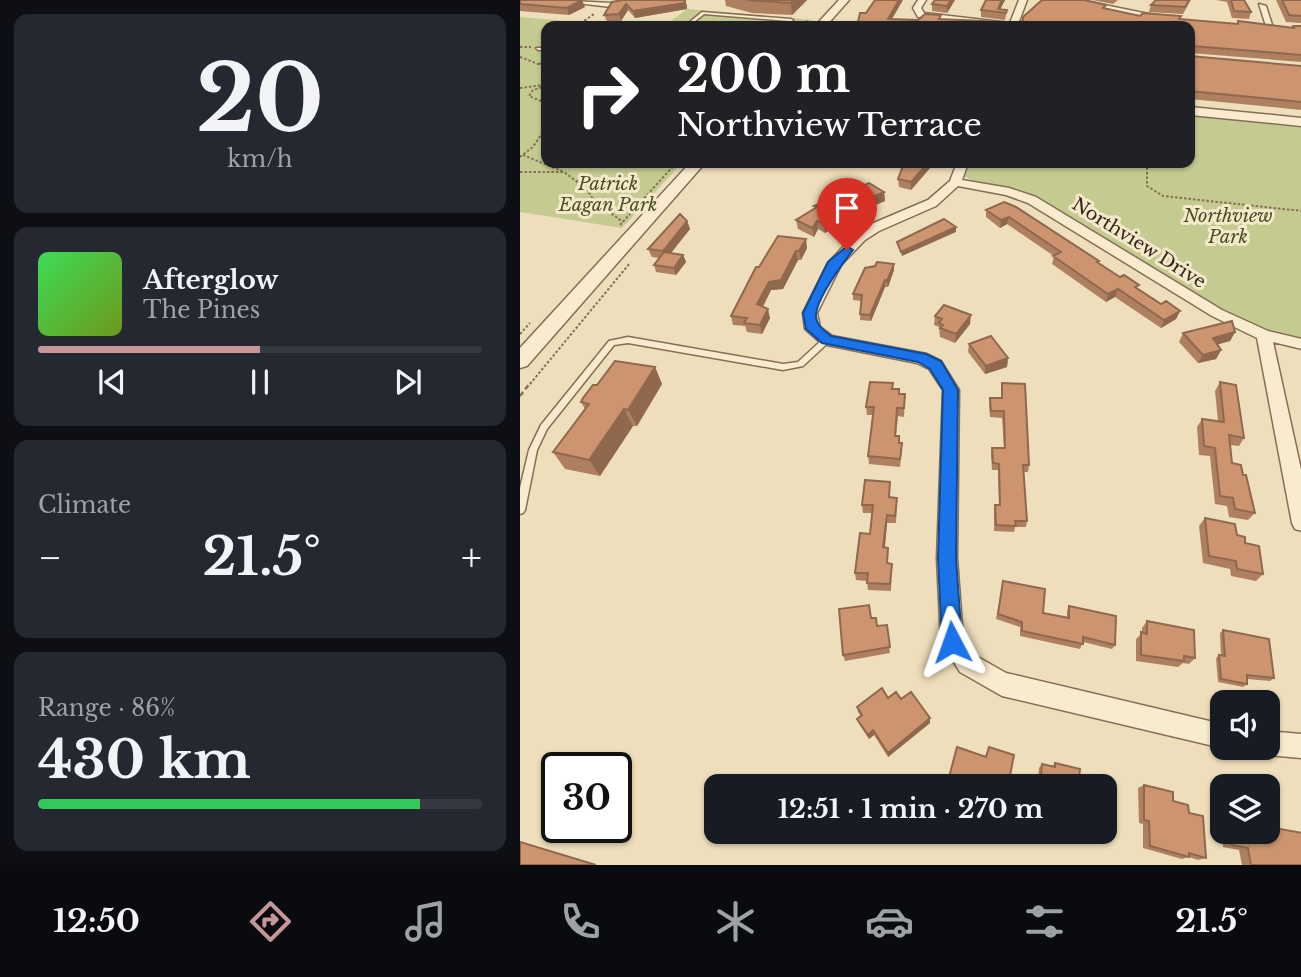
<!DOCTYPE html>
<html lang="en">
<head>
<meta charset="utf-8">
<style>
  :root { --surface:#171b24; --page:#242831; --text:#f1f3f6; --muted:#9ea1a6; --line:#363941; --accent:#c79699 }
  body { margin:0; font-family:"Libre Baskerville",serif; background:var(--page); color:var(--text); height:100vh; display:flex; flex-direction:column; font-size:26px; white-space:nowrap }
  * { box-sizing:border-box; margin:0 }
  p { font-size:23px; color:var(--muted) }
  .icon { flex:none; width:38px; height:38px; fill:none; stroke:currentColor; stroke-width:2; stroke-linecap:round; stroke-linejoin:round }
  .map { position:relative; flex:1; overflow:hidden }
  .drawer { display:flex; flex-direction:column; gap:14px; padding:14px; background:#0d0f14; width:520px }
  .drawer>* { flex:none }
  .top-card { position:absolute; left:21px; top:21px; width:654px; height:147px; border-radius:14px; box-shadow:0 2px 5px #0004; background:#202124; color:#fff; overflow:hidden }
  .fabs { position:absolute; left:690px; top:690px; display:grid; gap:14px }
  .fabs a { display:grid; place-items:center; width:70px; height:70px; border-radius:14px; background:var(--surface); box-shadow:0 2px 5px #0004; font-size:35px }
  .speed { position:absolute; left:21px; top:752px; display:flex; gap:14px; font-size:35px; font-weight:700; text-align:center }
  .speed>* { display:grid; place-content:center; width:91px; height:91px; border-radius:50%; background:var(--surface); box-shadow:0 2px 5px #0004; line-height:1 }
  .speed .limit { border:4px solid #111; border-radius:10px; background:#fff; color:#111 }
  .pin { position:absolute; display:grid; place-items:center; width:60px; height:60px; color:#fff; margin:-72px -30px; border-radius:50% 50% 50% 0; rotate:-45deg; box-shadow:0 0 7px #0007 }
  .pin .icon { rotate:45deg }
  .me { position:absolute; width:77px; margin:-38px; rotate:356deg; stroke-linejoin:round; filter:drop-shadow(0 0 5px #0008) }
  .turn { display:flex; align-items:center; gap:24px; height:147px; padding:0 21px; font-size:32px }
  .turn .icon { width:91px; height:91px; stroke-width:2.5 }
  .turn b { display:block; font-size:49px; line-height:60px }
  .big { font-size:52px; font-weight:700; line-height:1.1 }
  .drawer .widget { flex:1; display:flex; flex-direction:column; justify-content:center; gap:10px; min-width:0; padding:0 24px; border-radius:14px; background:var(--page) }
  .drawer .dial { align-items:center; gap:0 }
  .dial b { font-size:91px; line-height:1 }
  .song { display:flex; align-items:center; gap:21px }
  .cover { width:84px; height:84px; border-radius:10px; background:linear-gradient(135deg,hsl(130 70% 55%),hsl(80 70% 35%)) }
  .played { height:7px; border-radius:4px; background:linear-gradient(90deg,var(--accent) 50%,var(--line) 50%) }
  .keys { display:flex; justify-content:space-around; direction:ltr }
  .heat { display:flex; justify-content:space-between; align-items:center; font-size:38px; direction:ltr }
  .charge { height:10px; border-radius:5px; background:linear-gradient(90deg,#34c759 86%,var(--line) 0) }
  .trip { position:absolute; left:184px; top:774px; width:413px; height:70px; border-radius:14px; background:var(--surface); box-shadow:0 2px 5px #0004; font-weight:700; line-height:70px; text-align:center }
  .dock { display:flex; height:112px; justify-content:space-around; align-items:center; background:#090b0e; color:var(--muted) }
  .dock .icon { width:49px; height:49px }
  .dock .current { color:var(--accent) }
  .dock b { font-size:32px; color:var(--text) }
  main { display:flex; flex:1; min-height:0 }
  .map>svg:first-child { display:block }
  .green { fill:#c5cb90 }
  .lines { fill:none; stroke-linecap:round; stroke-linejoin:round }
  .service-casing { stroke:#856e55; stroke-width:3 }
  .minor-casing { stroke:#856e55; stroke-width:3 }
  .tertiary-casing { stroke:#856e55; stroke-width:3 }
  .path-far1 { stroke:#856e55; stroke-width:2; stroke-dasharray:2.5 2; stroke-linecap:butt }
  .path { stroke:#856e55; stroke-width:2.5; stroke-dasharray:5 3.5; stroke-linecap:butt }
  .service { fill:#f9ebce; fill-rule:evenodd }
  .minor { fill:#f9ebce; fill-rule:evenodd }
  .tertiary { fill:#f9ebce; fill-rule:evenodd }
  .wall { fill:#af8060 }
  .shaded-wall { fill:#8f684e }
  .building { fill:#cc9570; stroke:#8f684e; stroke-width:2 }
  .route { fill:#1a73e8; stroke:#114b97; stroke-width:2 }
  .labels { text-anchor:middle; stroke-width:6; stroke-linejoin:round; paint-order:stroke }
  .far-park-label { font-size:18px; font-style:italic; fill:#455021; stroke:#f5e8cb }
  .far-street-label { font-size:18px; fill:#34261a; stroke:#f5e8cb }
</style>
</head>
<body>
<main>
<section class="drawer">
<div class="widget dial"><b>20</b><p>km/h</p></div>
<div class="widget">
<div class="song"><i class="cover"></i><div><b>Afterglow</b><p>The Pines</p></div></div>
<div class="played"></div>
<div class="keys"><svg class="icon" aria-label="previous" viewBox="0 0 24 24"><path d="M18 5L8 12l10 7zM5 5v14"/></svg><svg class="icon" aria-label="pause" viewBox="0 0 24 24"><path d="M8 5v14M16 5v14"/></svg><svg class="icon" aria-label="next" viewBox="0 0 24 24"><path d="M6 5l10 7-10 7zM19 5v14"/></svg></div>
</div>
<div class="widget"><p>Climate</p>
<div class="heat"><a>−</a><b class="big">21.5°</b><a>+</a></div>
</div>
<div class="widget"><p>Range · 86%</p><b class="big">430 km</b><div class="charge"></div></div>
</section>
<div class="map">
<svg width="782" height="865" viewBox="0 0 782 865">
  <rect width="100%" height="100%" fill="#eedebb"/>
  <!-- green -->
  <path class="green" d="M167 9 293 20 287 26H144Z
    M0 17 102 26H26V163H162L102 228 0 212Z
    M670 113 781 124V340L730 324 707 313 523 201 483 187 451 180 444 176 448 163H670Z"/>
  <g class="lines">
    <!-- service casing -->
    <g class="service-casing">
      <path id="service" d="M182 12 271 19 273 20 267 26H263L268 21 184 14 169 26H165Z
        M16 48H26V50H18Z
        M108 337 263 364 278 362 304 338H310L311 340 283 366 263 370 108 343 94 345 27 429 17 450 5 510 3 513 0 514V488L9 450 21 425 89 341Z"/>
    </g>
    <!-- minor casing -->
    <g class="minor-casing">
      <path id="minor" d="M32 0 91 3 123 0 91 7Z
        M398 0H406L401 8 404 13 490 23 499 0H507L498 24 500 26H477L398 17 393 8Z
        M544 0H560L648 18 644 20Z
        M739 4 746 6 753 28 746 26Z
        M437 163H448L442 180 489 188 516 197 702 310 748 331 782 339V349L753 342 782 474V531L775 529 772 523 737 338 692 316 508 203 486 195 438 186 416 206 359 231 345 240 321 265 297 313 300 327 312 336 407 354 421 361 439 390 437 558 443 638 456 656 486 673 702 724V747H704L702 748 482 696 440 672 421 642 417 558 423 390 409 369 397 363 302 344 285 329 283 313 308 263 335 234 349 225 408 200 430 181Z
        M747 731 782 734V758L747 755 738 752 736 747H747Z"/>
    </g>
    <!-- tertiary casing -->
    <g class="tertiary-casing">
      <path id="tertiary" d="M319 0H329L306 26H295Z
        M670 107 782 118V126L670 115Z
        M170 163H185L7 366 0 368V348Z"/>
    </g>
    <!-- path-far1 -->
    <path class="path-far1" d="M57 26 74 14
      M283 26 288 20
      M0 47H11
      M0 57 26 67
      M19 64 26 62
      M26 86 13 90 9 96 26 103
      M0 88 24 85
      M3 155 42 171
      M0 157 13 147 26 127
      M627 163V186L643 196 782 211
      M0 172H44L67 189 74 201 103 222
      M100 225 156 163
      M0 334 10 323
      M10 384 110 263"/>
    <!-- path -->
    <path class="path" d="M0 396 11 382"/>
    <!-- service -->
    <use href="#service" class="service"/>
    <!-- minor -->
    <use href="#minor" class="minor"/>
    <!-- tertiary -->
    <use href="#tertiary" class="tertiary"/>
  </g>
  <!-- wall -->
  <path class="wall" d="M0 0 65 7 49 15 0 11Z
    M205 0H287L272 15 232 13 206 6Z
    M435 0 427 13 412 11V4Z
    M466 0H485L480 9 487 10 485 20 461 17V10Z
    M572 0H598L593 4Z
    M671 0 663 14 629 12 631 5Z
    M696 0H724L731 12 729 19 712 18 707 2Z
    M756 0H782V23L766 22Z
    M92 2 167 4V9L115 18 108 10 101 21H87L84 15Z
    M586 8 620 16 717 24 718 21 773 28V26H782V62L670 53V26L503 21Z
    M670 55V56L782 66V110L670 99Z
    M410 168 391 190 379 187 378 179Z
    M364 192 365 201 334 214 305 233 298 229 294 237 278 229 276 220 294 209V206Z
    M484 202 579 261V263L641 304 660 311 656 319 641 328 595 297 586 302 532 264 534 256 487 224 480 228 466 217V210Z
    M167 221 170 229 151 253 163 255 166 262 156 275 136 272 134 265 139 258 132 257 128 249Z
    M258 236 287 248 281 260H278L263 289 251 290 243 307 250 318 242 334 227 332 225 326 213 325 211 316Z
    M374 264V270L368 287H365L351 321 340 320 341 301 333 300V294Z
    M415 316 450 324 435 343 420 337 419 327 414 325Z
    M715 332 710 341 697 344 701 350 696 359 678 363 659 342 663 333Z
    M449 344 488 358 487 367 465 374 448 352Z
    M135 367 142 384 117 426H113L80 476 45 469 33 452 65 409 61 402 77 385Z
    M700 382 724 438 719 446 710 445 712 463 735 513 728 520 709 517 707 506 695 504 690 456 679 455 677 427 682 419 698 421 695 391Z
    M373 383V389H379V394H385L384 417 378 416 376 436H379L382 451 380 467 349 464 348 456 353 415H347L346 407Z
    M482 383 509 465 508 472H504L507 521 506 527H495L494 532 474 531V511L475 505H479L478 470H472L471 454 472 448H484L482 418 470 417 469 405 470 398H481Z
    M370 482V497L377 505 376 523H367L365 547 368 555V563L372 564 371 591 348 590 347 581 336 580 335 573 350 534 352 513H343L342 505Z
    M685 518 717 535 725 543 743 574 736 581 711 576 710 569 683 563 679 526Z
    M483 581 523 613 547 618V611L549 606 595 645 592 649 563 642 560 649 500 636V627L476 619Z
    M351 618 357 626 367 625 370 653 325 661 323 655Z
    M627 621 675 658 669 664 663 663 658 667 616 661V639L622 633V628Z
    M703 630 754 678 750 681 727 679V684L723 687 698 682 696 658 699 655 701 656 700 633Z
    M368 698 381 699 410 723 368 757 354 735 349 739 339 724 337 719 341 716 338 712 337 707Z
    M437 747 465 757 469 747 488 786H431L427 785Z
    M535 763 559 777 574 786H517L519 768 522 764 532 766Z
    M624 785 653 801 669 813 686 858 678 860 669 857 662 859 623 848V824L619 823 618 788Z
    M702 815V831H747L754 828 782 865H722L719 850 703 847 699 816Z
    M567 831H584L588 833 583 835Z"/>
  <!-- shaded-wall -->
  <path class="shaded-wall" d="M62 0 65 7 49 15 47 8Z
    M165 0 167 9 115 18 113 11Z
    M274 0H287L272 15 271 3Z
    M379 0H383L368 26V19Z
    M431 0H435L427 13V6Z
    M482 0H485L479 12 478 9Z
    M106 4 108 10 101 21 99 14Z
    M408 163H413L410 168 391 190V182Z
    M364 192 365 201 334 214 305 233 304 224 333 206Z
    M489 217 487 224 480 228 481 220Z
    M167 221 170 229 146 259 143 251Z
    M297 221 298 229 294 237 292 228Z
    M436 227V232L382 256 381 252Z
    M286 239 287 248 281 260 279 251Z
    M276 251 278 260 263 289 251 290 239 313 237 304 249 282Z
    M163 255 166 262 156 275 154 268Z
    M374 264V270L368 287 367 281Z
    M365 280V287L351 321 350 315Z
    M598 289 595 297 586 302 588 294Z
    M248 309 250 318 242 334 240 325Z
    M660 311 656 319 641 328 644 320Z
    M451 315 450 324 435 343 436 334Z
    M715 332 710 341 689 347 693 338Z
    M701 350 696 359 678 363 683 355Z
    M488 358 487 367 465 374 466 366Z
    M135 367 142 384 117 426 108 410Z
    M104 409 113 426 80 476 69 460Z
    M367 515V523L364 555 363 547Z
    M410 718V723L368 757V753Z
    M353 730 354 735 349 739 348 735Z"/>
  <!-- building -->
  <path class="building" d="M0 0H62L47 8 0 4Z
    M102 0H165V3L113 11 106 4 99 14 84 15 92 2Z
    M227 0H274L271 3Z
    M355 0H379L368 19 398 20 405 14 421 15 419 19 484 22 483 26H337L340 13H346Z
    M415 0H431L427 6 412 4Z
    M466 0H482L478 9 487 10 486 13 461 10Z
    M522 0H564L586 5 583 8 620 16 623 13 661 16 659 19 718 24V21L774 28 773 26H782V55L673 46 670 48V26H493L498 22 503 21V17Z
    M636 0H669L665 7 631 5Z
    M711 0H724L731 12 714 11Z
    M762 0H782V16L769 15Z
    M670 55V56L782 66V102L670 91Z
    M384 163H408L391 182 378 179Z
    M349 183 364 192 333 206 304 224 297 221 292 228 276 220 297 207 294 206Z
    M484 202 496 207 579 261 577 262 586 268 600 277 604 275 619 285 615 287 641 304 646 301 660 311 644 320 598 289 588 294 533 256 541 252 489 217 481 220 466 210Z
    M160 214 167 221 143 251 128 249Z
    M424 219 436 227 381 252 377 242Z
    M258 236 286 239 279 251H276L261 280 249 282 237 304 248 309 240 325 224 323 227 318 211 316 236 267H239Z
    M144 252 163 255 154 268 134 265Z
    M357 262 374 264 367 281 365 280 350 315 340 314 342 295 333 294 345 268 355 266Z
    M424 305 451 315 436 334 420 328 423 325 419 323 422 319 415 316Z
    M712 321 715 332 693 338 701 350 683 355 663 333Z
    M471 336 488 358 466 366 449 344Z
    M95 361 135 367 108 410 104 409 69 460 33 452 69 404 61 402 63 398 73 385H77Z
    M350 382 373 383 372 389H379V394H385L384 408H377L375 436H379V443H382L380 459 348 456 354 407H346Z
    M700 382 716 385 724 438 709 435 712 463 721 465 723 475H726L735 513 715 509 713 498 700 496 695 448 684 446 682 419 704 422Z
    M482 383 505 384 509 465H503L507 521H495L496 526 476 525 475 505H480L479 464 473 463 472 448H485L484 411H471L470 398H482Z
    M345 480 370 482 369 497 377 498 375 516 367 515 363 547 368 548 367 563 372 564 370 584 347 583 348 573H335L340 533 350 534 353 505H342Z
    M685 518 715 524 717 535 725 537V543L739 546 743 574 717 569 716 561 689 556Z
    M483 581 525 589 523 613 549 618V606L596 616 595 645 563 637V644L502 631V622L478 614Z
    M349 605 351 618H356L357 626 367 625 370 647 323 655 319 609Z
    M627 621 674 630 675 658 664 656V661L621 655V632L627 634Z
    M703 630 749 639 754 678 727 675V684L701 679 699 655 705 656Z
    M362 688 368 698 376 692 381 699 391 692 410 718 368 753 353 730 348 735 337 719 342 715 337 707Z
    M437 747 466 757 469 747 494 755 488 786H442L428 781Z
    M535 763 560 769 559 777 574 781V786H520L522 764 535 767Z
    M624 785 653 792V801L668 805 669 813 683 816 686 858 669 853V857L630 846 629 821 624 820Z
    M584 790 589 792 588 833 581 831H584Z
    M747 818H752L754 828 782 833V865H731L728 848 712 845 709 831H747Z
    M0 842 76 865H0Z"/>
  <!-- route -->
  <path class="route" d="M327 246 333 250C323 263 298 297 296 314 295 325 304 330 311 336L406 354 421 361 438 390 436 558 442 642 439 649 432 652 425 649 422 642 418 558 423 390 410 369 398 362 302 343 286 329 283 313 308 262Z"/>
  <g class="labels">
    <!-- far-park labels -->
    <g class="far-park-label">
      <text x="88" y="190">Patrick<tspan x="88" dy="21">Eagan Park</tspan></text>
      <text x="708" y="222">Northview<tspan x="708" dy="21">Park</tspan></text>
    </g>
    <!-- far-street labels -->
    <g class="far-street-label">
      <text transform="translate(619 243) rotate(32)" y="6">Northview Drive</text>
    </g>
  </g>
</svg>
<div class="fabs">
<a><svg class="icon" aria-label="sound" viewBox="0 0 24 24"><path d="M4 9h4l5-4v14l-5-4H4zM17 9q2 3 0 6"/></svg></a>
<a><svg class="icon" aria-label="layers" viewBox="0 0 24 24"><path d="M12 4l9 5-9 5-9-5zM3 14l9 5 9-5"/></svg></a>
</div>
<div class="speed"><div class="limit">30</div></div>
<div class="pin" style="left:327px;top:250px;background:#d93025"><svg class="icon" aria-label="arrive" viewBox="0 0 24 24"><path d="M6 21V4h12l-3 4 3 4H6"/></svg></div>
<svg class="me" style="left:432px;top:642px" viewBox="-20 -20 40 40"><path d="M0-17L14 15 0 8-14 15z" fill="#1a73e8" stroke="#fff" stroke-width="4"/></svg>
<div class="trip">12:51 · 1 min · 270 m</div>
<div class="top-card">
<div class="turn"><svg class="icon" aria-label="right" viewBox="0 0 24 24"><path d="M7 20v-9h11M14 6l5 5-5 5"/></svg><div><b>200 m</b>Northview Terrace</div></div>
</div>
</div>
</main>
<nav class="dock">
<b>12:50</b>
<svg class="icon current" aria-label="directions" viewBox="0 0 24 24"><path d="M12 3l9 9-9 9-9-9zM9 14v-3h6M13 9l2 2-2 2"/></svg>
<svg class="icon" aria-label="music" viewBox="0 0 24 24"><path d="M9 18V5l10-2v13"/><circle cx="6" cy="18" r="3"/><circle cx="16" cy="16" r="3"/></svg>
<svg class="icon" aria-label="phone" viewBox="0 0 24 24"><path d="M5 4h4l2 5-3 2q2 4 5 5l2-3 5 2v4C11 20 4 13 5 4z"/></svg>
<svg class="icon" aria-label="climate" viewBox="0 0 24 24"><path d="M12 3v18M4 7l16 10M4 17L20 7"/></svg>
<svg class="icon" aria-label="car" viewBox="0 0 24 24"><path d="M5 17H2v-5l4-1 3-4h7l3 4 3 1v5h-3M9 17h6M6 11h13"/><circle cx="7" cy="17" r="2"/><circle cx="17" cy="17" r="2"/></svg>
<svg class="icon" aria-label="filters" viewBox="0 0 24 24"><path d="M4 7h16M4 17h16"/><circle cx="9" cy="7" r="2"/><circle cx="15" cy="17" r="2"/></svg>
<b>21.5°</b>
</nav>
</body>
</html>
